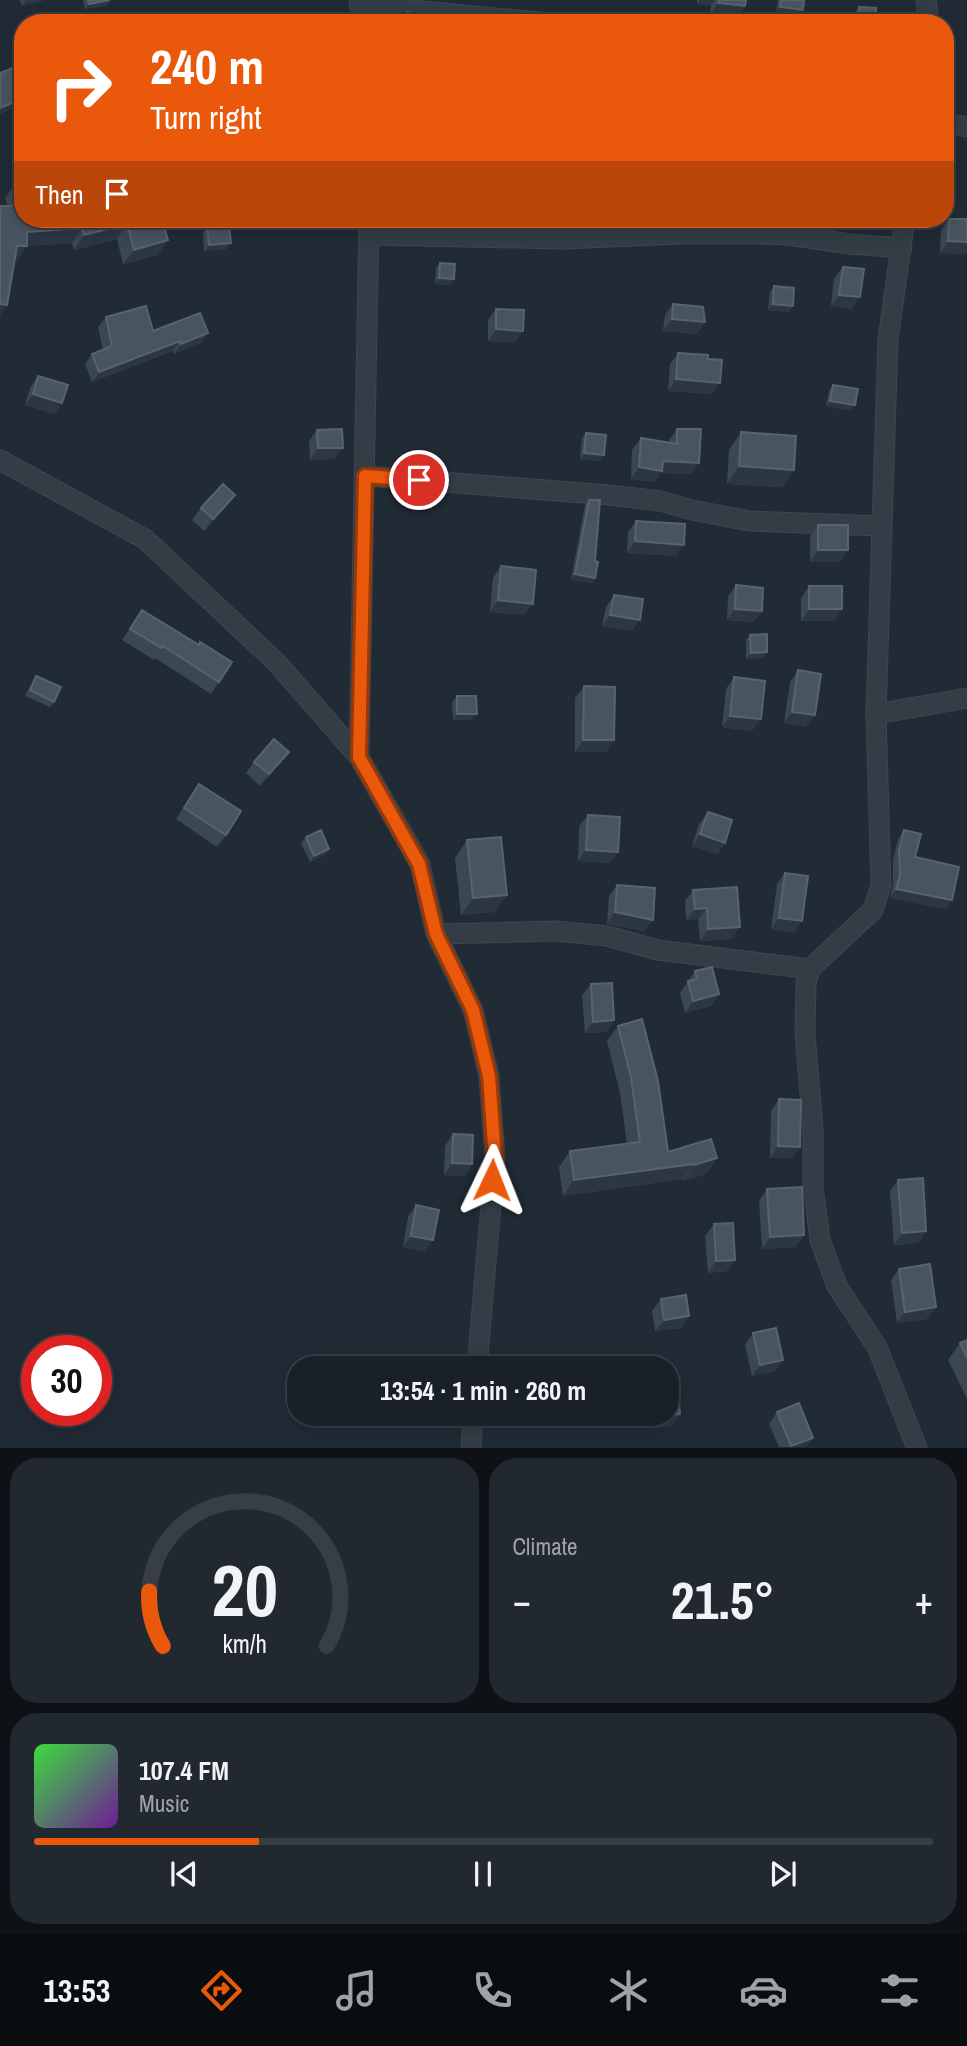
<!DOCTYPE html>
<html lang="en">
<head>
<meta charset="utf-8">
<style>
  :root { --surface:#192028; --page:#222830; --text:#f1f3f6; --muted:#9fa3a8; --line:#373e45; --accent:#ea580c }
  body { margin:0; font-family:"Archivo Narrow",sans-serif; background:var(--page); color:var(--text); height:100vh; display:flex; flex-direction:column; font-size:26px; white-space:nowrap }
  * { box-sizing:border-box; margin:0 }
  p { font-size:23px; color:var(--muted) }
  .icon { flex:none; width:38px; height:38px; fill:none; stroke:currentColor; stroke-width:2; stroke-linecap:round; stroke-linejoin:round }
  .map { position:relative; height:1448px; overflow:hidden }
  .drawer { display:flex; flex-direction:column; gap:10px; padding:10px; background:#0e1216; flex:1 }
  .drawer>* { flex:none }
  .hud { position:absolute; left:14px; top:14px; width:940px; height:214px; border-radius:28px; box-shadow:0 4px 18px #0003,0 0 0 2px var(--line); background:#ea580c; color:#fff; overflow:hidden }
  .speed { position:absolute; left:21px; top:1335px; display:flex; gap:14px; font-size:35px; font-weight:700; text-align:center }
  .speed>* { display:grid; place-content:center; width:91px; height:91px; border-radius:50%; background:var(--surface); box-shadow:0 4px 18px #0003,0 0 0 2px var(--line); line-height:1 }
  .speed .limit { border:10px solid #d22; background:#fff; color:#111 }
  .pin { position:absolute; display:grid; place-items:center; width:60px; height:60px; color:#fff; margin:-30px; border:4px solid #fff; border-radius:50%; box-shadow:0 2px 7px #0007 }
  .me { position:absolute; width:77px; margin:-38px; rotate:2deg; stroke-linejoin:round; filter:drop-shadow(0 0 5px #0008) }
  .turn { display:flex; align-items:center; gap:24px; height:147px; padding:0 21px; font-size:32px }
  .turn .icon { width:91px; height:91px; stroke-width:2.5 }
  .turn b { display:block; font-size:49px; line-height:60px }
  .then { display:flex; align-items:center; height:66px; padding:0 21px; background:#0003; gap:14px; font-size:26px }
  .big { font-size:52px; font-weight:700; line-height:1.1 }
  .drawer .tile { flex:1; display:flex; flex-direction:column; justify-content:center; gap:10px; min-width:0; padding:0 24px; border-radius:28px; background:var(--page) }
  .drawer .dial { align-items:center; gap:0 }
  .dial svg { height:182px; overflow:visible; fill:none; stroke:var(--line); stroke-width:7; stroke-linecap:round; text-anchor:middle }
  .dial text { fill:var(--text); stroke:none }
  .song { display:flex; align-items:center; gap:21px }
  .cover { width:84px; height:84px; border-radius:10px; background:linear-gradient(135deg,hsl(120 70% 55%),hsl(280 70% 35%)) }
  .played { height:7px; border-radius:4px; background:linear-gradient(90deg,var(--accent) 25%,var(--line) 25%) }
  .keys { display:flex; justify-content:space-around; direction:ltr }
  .heat { display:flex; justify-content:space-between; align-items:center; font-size:38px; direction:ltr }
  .drawer .tiles { flex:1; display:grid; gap:10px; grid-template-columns:1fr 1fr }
  .tile:last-child { grid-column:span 2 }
  .trip { position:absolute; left:287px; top:1356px; width:392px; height:70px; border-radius:28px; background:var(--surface); box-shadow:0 4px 18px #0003,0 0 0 2px var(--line); font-weight:700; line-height:70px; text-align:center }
  .tabs { display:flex; height:112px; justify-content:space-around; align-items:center; background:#0a0d10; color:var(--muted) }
  .tabs .icon { width:49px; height:49px }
  .tabs .active { color:var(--accent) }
  .tabs b { font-size:32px; color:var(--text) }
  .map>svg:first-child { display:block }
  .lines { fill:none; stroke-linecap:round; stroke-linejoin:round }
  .minor-casing { stroke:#3e4650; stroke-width:21 }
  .minor { stroke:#343d46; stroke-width:19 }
  .wall { fill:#3c4754 }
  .shaded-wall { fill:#2c3743 }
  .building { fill:#485460; stroke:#586370; stroke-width:2 }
  .route-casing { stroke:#983908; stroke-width:18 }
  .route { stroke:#ea580c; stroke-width:12 }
</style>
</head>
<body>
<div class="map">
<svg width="967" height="1448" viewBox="0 0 967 1448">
  <rect width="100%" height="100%" fill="#212b36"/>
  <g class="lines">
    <!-- minor casing -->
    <g class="minor-casing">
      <path id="minor" d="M926 0 929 23
        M359 5 550 23
        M945 123 967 127
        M905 219 888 339 876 714 881 885 873 910 810 969 806 984 805 1034 813 1130V1186L820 1240 837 1286 877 1347 917 1448
        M370 235 564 239 679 234H761L788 235 850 244 902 248
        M0 460 145 539 277 663 359 757 420 864 436 934 473 1010 489 1076 495 1158 477 1368
        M365 476 609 495 660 501 692 510 749 521 881 526
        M876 714 967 698
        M359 757 369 219
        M436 934 555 931 607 936 658 950 810 969
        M471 1448 473 1414"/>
    </g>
    <!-- minor -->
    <use href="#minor" class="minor"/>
  </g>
  <!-- wall -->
  <path class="wall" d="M20 0H44L22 6Z
    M83 0H110L106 6 85 9Z
    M697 0H746L745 6 737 18 710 14 711 6 697 4Z
    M778 0H804L799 16 776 13Z
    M859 7 876 23H854V13Z
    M407 12 429 23H400Z
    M23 64V123L20 125 13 109Z
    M23 181V219H162L158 255 123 264 117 239 74 250 72 243 27 246 17 260H15L7 305 0 315V206H8L5 198 15 184Z
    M949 219 966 254 940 253 941 230Z
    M207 226 227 249 204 251 203 232Z
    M440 263 454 279 450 285 435 284 436 268Z
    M843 267 852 309 831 306 834 278Z
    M774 286 793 306 789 312 768 310 770 292Z
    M673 304 705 322 697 334 663 331 665 315Z
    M496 309 515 342 488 341V320Z
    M106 317 153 331 208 333 201 343 174 354 173 351 92 382 85 364 92 354 103 350 98 327Z
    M678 353 708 359 720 383 712 394 668 391 670 364Z
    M38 376 62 403 54 414 25 405 30 388Z
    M833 385 851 411 826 406 829 391Z
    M677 429 691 474 660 473 654 482 631 479 632 450 641 438 669 443V440Z
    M317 430 335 459 310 460 309 441Z
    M741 432 794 470 782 487 727 484 729 450Z
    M586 433 600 461 580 459 582 438Z
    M235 495 226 507 204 531 192 520 201 508Z
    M589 500 595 561V578L591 583 571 580 585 505Z
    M636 521 676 556 627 553 628 532Z
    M818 525 848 550 840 562H810V536Z
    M501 566 524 615 490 612 493 578Z
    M736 585 762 611 753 622 727 620 728 597Z
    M809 586 842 609 834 621H801V598Z
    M614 595 632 631 602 626 606 607Z
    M142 610 199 645 219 682 211 694 155 658 154 660 122 640Z
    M750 635 763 658 746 659V640Z
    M798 670 815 715 806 727 784 723 790 682Z
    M36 676 54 702 50 707 25 696Z
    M734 677 752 731 722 727 726 689Z
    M584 686 614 740 606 752H575V698Z
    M457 696 472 720H453L452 702Z
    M289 752 281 763 260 786 246 773 254 762Z
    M199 784 226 835 217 847 176 819Z
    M708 812 725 843 717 854 692 846 699 824Z
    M588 815 618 852 610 863 578 861 579 826Z
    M904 830 915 857 946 909 890 898 893 885V860L898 839Z
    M306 837 329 849 325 855 310 862 301 843Z
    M467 840 495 912 461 915 455 858Z
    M785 873 794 933 771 929 777 884Z
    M617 885 644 931 607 924 609 896Z
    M693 890 732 939 700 941 698 919 686 920 685 901Z
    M695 971 719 994 711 1006 685 1013 680 993Z
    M591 984 614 1020 606 1032 585 1033 582 995Z
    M618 1026 668 1152 717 1158 706 1174 683 1181V1179L563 1196 559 1167 570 1151 627 1144 620 1093 607 1041Z
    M779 1099 800 1147 792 1158H770L771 1111Z
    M453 1134 472 1164 464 1176 444 1175 445 1146Z
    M898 1180 926 1231 918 1243 894 1245 890 1191Z
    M767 1189 796 1247 762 1249 759 1201Z
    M416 1205 433 1240 425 1251 403 1247 408 1217Z
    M714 1224 735 1260 727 1271 708 1273 705 1236Z
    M899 1269 936 1307 927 1319 897 1323 891 1280Z
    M661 1299 681 1328 655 1331 652 1311Z
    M753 1333 783 1360 775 1371 752 1376 745 1345Z
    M967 1340V1399L948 1360 960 1343Z
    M777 1412 813 1438 806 1447H779L769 1424Z
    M653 1414H680L672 1426 654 1428Z"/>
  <!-- shaded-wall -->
  <path class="shaded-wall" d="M26 0H44L22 6Z
    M110 0 106 6 85 9 89 4Z
    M700 0H715L711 6 697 4Z
    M718 3 745 6 737 18 710 14Z
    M780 7 803 10 799 16 776 13Z
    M19 100 13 109 0 114V108Z
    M127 224 117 239 74 250 84 235Z
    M82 228 72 243 27 246 17 260 7 261 27 232Z
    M168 240 158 255 123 264 134 250Z
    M948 241 967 242V252L966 254 940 253Z
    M231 243 227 249 204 251 209 245Z
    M439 278 454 279 450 285 435 284Z
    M839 295 860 297 852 309 831 306Z
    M0 304 7 305 0 315Z
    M773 304 793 306 789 312 768 310Z
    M672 319 705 322 697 334 663 331Z
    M496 329 523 331 515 342 488 341Z
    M208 333 201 343 174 354 181 344Z
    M180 341 173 351 92 382 99 372Z
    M676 379 720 383 712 394 668 391Z
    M33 394 62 403 54 414 25 405Z
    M830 401 855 405 851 411 826 406Z
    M318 448H343L335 459 310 460Z
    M584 453 604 455 600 461 580 459Z
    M663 461 699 463 691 474 660 473 654 482 631 479 639 467Z
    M739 466 794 470 782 487 727 484Z
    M235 495 226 507 204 531 213 519Z
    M635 541 684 545 676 556 627 553Z
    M818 550H848L840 562H810Z
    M575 574 595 578 591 583 571 580Z
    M498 600 533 604 524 615 490 612Z
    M735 609 762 611 753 622 727 620Z
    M809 609H842L834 621H801Z
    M610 615 640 620 632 631 602 626Z
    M767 652 763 658 746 659 751 653Z
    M792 712 815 715 806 727 784 723Z
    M457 714H477L472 720H453Z
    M730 716 761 719 752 731 722 727Z
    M583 740H614L606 752H575Z
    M289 752 281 763 260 786 269 774Z
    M700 834 725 843 717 854 692 846Z
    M329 849 325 855 310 862 314 856Z
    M586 850 618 852 610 863 578 861Z
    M896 889 952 900 946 909 890 898Z
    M507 895 495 912 461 915 473 898Z
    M707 908 698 919 686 920 695 909Z
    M615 912 653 920 644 931 607 924Z
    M779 918 802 921 794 933 771 929Z
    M740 927 732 939 700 941 708 929Z
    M719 994 711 1006 685 1013 693 1001Z
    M614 1020 606 1032 585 1033 593 1022Z
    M778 1146 800 1147 792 1158H770Z
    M717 1158 706 1174 683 1181 694 1165Z
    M452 1163 472 1164 464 1176 444 1175Z
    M694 1164 683 1179 563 1196 574 1180Z
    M926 1231 918 1243 894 1245 902 1233Z
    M804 1235 796 1247 762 1249 770 1237Z
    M411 1236 433 1240 425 1251 403 1247Z
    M735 1260 727 1271 708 1273 716 1261Z
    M936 1307 927 1319 897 1323 905 1312Z
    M689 1316 681 1328 655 1331 664 1320Z
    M783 1360 775 1371 752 1376 760 1365Z
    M680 1414 672 1426 654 1428 662 1416Z
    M813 1438 806 1447H790L791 1446Z"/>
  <!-- building -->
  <path class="building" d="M88 0H110L89 4Z
    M719 0H746L745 6 718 3Z
    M781 0H804L803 10 780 7Z
    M859 7 876 8V23H858Z
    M407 12 430 17 429 23H405Z
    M23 64V108L19 100 0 108V73Z
    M23 181V204L15 184Z
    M0 206H23V219H162L168 240 134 250 127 224 84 235 82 228 27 232V246H17L7 305 0 304Z
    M949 219H967V242L948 241Z
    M229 224 231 243 209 245 207 226Z
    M440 263 455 264 454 279 439 278Z
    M843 267 864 269 860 297 839 295Z
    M774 286 794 288 793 306 773 304Z
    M673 304 703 307 705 322 672 319Z
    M146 306 153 331 200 313 208 333 181 344 180 341 99 372 92 354 112 346 106 317Z
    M496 309 524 310 523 331 496 329Z
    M678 353 708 355V359L722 360 720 383 676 379Z
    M38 376 68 385 62 403 33 394Z
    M833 385 858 389 855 405 830 401Z
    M342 429 343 448H318L317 430Z
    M677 429H701L699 463 663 461 662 471 639 467 641 438 677 444Z
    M741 432 796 436 794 470 739 466Z
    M586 433 606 435 604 455 584 453Z
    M223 484 235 495 213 519 201 508Z
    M589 500H600L595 561 598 562 595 578 575 574Z
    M636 521 685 524 684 545 635 541Z
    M818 525H848V550H818Z
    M501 566 536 570 533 604 498 600Z
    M736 585 763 588 762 611 735 609Z
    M809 586H842V609H809Z
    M614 595 643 599 640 620 610 615Z
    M142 610 199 645 200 642 232 662 219 682 163 646 162 648 130 629Z
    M767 634V652L751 653 750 635Z
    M798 670 821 674 815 715 792 712Z
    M36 676 61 687 54 702 30 690Z
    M734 677 765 681 761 719 730 716Z
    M584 686 615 687 614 740H583Z
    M457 696H476L477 714H457Z
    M274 739 289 752 269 774 254 762Z
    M199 784 241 811 226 835 184 808Z
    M708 812 732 820 725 843 700 834Z
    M588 815 620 817 618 852 586 850Z
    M321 830 329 849 314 856 306 837Z
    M904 830 921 834 915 857 959 867 952 900 896 889 900 876 899 851Z
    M501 837 507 895 473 898 467 840Z
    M785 873 808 876 802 921 779 918Z
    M617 885 655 888 653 920 615 912Z
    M737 887 740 927 708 929 707 908 695 909 693 890Z
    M712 967 719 994 693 1001 688 981 697 979 695 971Z
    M612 983 614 1020 593 1022 591 984Z
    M642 1019 658 1081 668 1152 711 1139 717 1158 694 1165V1164L574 1180 570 1151 640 1142 631 1077 618 1026Z
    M779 1099 801 1100 800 1147 778 1146Z
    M453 1134 473 1135 472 1164 452 1163Z
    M923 1178 926 1231 902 1233 898 1180Z
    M802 1187 804 1235 770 1237 767 1189Z
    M416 1205 439 1210 433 1240 411 1236Z
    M733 1223 735 1260 716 1261 714 1224Z
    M930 1264 936 1307 905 1312 899 1269Z
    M686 1295 689 1316 664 1320 661 1299Z
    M776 1328 783 1360 760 1365 753 1333Z
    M967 1340V1358L960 1343Z
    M677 1385 680 1414 662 1416V1414H667V1386Z
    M799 1403 813 1438 791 1446 777 1412Z"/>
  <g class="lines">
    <!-- route casing -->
    <g class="route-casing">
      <path id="route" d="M419 480 365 476 359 757 419 864 436 934 473 1010 489 1076 495 1158 492 1180"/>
    </g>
    <!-- route -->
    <use href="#route" class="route"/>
  </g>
</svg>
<div class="speed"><div class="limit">30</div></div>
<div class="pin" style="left:419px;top:480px;background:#d93025"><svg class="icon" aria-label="arrive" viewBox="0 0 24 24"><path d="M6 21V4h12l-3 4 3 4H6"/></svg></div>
<svg class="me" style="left:492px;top:1180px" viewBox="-20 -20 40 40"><path d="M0-17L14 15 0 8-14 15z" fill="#ea580c" stroke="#fff" stroke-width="4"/></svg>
<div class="trip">13:54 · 1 min · 260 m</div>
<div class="hud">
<div class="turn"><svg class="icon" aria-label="right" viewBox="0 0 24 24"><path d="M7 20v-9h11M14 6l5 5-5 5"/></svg><div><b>240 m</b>Turn right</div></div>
<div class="then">Then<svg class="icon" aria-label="arrive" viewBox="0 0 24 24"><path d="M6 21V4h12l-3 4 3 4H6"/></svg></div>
</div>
</div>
<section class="drawer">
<div class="tiles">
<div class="tile dial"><svg viewBox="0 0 100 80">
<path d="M14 69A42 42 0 1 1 86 69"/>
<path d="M14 69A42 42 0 0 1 8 45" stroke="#ea580c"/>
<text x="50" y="56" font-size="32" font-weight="700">20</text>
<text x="50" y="72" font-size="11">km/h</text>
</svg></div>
<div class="tile"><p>Climate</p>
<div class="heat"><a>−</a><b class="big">21.5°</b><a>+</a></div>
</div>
<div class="tile">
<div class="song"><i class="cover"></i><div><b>107.4 FM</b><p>Music</p></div></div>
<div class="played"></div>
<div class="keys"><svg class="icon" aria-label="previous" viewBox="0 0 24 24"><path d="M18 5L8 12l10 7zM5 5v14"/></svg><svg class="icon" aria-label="pause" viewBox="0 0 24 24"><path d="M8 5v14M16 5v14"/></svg><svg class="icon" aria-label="next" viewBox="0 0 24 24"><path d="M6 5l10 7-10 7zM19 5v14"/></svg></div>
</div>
</div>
</section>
<nav class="tabs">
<b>13:53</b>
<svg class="icon active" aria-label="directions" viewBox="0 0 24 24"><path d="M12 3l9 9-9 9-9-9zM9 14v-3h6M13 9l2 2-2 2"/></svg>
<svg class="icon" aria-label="music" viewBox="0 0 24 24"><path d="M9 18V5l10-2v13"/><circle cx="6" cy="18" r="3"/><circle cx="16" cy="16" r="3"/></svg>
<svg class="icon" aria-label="phone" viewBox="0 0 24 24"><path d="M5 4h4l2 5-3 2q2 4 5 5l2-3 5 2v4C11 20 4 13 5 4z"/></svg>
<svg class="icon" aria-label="climate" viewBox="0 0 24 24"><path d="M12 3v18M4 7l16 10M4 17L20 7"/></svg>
<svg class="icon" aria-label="car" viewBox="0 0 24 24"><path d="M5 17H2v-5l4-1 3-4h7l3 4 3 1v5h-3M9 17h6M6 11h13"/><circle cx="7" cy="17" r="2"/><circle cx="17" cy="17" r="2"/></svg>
<svg class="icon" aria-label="filters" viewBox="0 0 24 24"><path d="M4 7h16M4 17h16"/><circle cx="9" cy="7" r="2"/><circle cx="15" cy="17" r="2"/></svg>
</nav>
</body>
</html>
